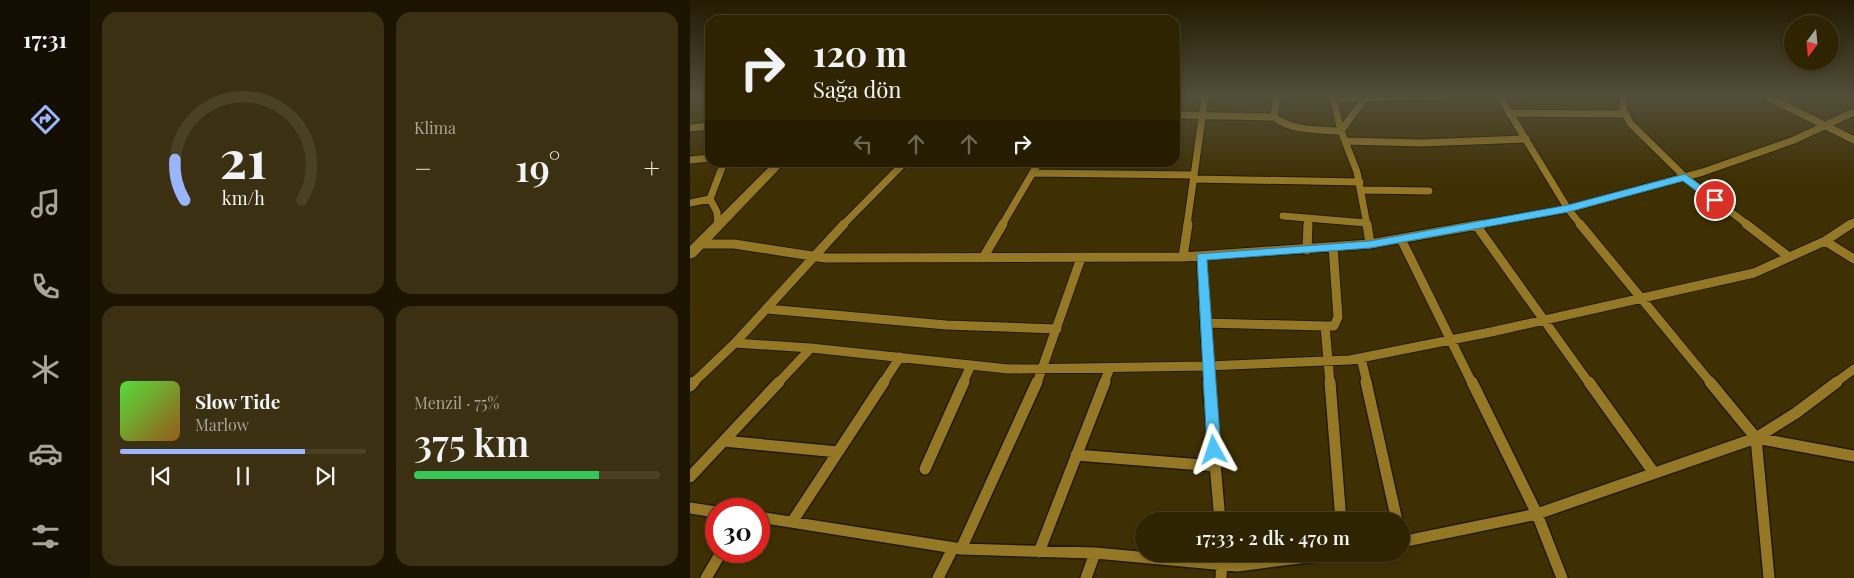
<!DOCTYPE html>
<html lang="tr">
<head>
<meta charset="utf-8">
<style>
  :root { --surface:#2f2402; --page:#3b3011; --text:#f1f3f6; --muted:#a7a499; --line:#4a4124; --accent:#9bb5fd }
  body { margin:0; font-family:"Playfair Display",serif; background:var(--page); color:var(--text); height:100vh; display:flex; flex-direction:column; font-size:19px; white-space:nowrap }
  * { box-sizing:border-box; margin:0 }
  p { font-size:16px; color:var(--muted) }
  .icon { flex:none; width:28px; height:28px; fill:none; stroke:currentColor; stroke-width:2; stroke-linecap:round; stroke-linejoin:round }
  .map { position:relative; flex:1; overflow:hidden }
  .details { display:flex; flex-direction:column; gap:12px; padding:12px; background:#1a1401; width:600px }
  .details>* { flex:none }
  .banner { position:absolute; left:15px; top:15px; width:475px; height:152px; border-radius:15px; box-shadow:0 2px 8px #0003,0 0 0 1px var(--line); background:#2f2402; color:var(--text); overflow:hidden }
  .needle { width:32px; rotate:196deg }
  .controls { position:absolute; left:1094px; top:15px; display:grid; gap:10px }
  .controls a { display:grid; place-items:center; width:55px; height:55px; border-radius:50%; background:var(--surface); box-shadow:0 2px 8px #0003,0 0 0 1px var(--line); font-size:25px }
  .speed { position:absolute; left:15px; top:498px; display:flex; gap:10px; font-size:25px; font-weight:700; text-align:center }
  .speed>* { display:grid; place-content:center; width:65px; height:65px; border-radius:50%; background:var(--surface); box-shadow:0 2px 8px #0003,0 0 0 1px var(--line); line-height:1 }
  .speed .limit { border:8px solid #d22; background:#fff; color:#111 }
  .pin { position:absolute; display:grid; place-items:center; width:42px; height:42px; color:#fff; margin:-21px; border:2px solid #fff; border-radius:50%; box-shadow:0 1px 5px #0007 }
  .me { position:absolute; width:55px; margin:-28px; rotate:355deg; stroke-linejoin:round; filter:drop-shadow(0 0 4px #0008) }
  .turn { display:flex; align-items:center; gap:18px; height:105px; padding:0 25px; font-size:22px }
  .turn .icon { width:65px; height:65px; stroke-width:2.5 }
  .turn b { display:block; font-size:35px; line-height:42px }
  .lanes { display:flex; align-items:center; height:48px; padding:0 25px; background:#0003; justify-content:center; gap:25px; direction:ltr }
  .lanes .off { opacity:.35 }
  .big { font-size:38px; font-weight:600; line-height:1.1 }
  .details .card { flex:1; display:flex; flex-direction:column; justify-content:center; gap:8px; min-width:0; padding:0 18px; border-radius:15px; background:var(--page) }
  .details .dial { align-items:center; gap:0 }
  .dial svg { height:130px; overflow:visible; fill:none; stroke:var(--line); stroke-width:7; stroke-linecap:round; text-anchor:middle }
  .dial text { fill:var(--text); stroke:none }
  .song { display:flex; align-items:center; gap:15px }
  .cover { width:60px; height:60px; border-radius:8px; background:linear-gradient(135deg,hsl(110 70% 55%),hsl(30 70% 35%)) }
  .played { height:5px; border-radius:2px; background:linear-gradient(90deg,var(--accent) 75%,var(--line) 75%) }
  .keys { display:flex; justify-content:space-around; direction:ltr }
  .heat { display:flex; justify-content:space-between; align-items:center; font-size:28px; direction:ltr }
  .charge { height:8px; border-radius:4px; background:linear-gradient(90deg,#34c759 75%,var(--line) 0) }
  .details .tiles { flex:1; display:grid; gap:12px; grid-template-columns:repeat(2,1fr) }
  .trip { position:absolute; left:445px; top:512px; width:275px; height:50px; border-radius:25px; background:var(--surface); box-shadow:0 2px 8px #0003,0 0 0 1px var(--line); font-weight:600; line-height:50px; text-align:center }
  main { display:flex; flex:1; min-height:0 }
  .menu { display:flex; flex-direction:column; width:90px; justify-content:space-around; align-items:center; background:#130e01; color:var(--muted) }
  .menu .icon { width:35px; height:35px }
  .menu .on { color:var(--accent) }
  .menu b { font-size:22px; color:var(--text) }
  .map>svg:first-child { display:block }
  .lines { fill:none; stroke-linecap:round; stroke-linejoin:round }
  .street-far2-casing { stroke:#221902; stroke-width:9 }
  .street-far1-casing { stroke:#221902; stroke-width:11 }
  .street-casing { stroke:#221902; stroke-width:14 }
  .secondary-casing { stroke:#221902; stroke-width:2 }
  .street-far2 { stroke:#957825; stroke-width:7 }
  .street-far1 { stroke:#957825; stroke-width:9 }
  .street { stroke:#957825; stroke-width:11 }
  .secondary { fill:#957825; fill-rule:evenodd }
  .route { fill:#4fc3f7; stroke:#337fa1 }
</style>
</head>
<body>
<main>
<nav class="menu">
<b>17:31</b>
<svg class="icon on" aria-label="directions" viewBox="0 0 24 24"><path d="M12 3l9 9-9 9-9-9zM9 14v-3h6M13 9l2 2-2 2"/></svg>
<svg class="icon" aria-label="music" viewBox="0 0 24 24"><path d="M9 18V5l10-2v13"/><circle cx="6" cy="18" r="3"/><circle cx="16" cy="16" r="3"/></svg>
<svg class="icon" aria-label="phone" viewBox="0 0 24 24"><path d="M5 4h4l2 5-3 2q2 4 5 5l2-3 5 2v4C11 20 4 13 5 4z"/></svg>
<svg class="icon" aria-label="climate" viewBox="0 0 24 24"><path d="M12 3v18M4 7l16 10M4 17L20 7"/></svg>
<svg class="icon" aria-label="car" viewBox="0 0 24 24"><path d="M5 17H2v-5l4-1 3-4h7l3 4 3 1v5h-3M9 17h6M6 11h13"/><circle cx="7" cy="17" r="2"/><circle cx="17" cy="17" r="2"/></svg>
<svg class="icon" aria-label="filters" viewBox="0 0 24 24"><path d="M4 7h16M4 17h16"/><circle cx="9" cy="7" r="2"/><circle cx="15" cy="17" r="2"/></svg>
</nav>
<section class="details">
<div class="tiles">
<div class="card dial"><svg viewBox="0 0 100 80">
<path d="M14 69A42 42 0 1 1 86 69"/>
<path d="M14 69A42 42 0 0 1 8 44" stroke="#9bb5fd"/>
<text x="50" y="56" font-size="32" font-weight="700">21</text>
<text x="50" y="72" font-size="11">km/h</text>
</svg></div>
<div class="card"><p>Klima</p>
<div class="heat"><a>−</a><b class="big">19°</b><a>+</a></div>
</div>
<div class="card">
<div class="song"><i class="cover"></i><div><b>Slow Tide</b><p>Marlow</p></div></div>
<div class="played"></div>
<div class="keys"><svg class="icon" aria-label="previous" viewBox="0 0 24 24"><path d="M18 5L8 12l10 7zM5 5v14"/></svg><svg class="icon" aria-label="pause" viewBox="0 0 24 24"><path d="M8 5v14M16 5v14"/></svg><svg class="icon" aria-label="next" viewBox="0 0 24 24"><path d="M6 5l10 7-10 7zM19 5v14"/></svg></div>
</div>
<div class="card"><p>Menzil · 75%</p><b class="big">375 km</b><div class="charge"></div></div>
</div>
</section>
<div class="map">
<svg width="1164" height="578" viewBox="0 0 1164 578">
  <rect width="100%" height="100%" fill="#3f3003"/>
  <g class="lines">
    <!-- street-far2 casing -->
    <g class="street-far2-casing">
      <path id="street-far2" d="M587 97 584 117C601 131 630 130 651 131L667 172 677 225
        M643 97 651 131
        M810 97 878 209 891 225
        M933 97V109L940 123 995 177 1058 225
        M1078 97 1164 140
        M643 98 751 97
        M819 113 934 114
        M485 115 584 117
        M0 128 20 126
        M651 131 675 98
        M656 141 731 143 836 139
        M0 160 20 158
        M343 173 504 175
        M504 179 670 182
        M672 190 739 191
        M0 203 20 199
        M593 216 676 223
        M28 225 27 212 20 199 34 162
        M153 225 215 162
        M312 225 349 162
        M497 225 515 97
        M618 225V218
        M786 225 878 209 1013 172 1104 140 1164 112
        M1159 225 1164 222"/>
    </g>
    <!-- street-far1 casing -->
    <g class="street-far1-casing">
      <path id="street-far1" d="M28 224V226
        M154 224 45 343 121 348 318 369 517 366 660 360 801 332 1064 273 1135 241 1161 224
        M677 224 680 244
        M890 224 1021 383
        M1056 224 1099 257
        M786 225 899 383
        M711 239 782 383
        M1135 241 1164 259
        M10 244H44L135 258 493 257 680 244 793 224
        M617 250 618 224
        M493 257 498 224
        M511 257 518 383
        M293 258 313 224
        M77 309 256 325 367 329
        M515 323 635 326
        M671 358 677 383
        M3 383 45 343
        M88 383 121 348
        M193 383 210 357
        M273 383 281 365
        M347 383 391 258
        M414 383 420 368
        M640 383 635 326H644L648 317 643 247
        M1145 383 1164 369"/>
    </g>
    <!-- street casing -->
    <g class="street-casing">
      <path id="street" d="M518 382 530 521
        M640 382 651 521
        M676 382 707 521
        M782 382 847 514 872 578
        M899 382 964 473
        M1020 382 1066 438 1079 578
        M0 386 4 382
        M1066 438 1164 456
        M34 441 148 452
        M386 455 525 466
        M235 469 274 382
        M0 477 89 382
        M0 508 26 512
        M69 517 271 549 405 553 547 566 641 554
        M102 522 194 382
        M711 542 847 514 1066 438 1106 413 1147 382
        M271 549 347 382
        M349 552 415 382
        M16 578 32 551
        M248 578 263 548
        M396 578 405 553
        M531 578 532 554"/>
    </g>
    <!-- secondary casing -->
    <g class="secondary-casing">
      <path id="secondary" d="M84 162H96L5 257 0 259V246Z"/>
    </g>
    <!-- street-far2 -->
    <use href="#street-far2" class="street-far2"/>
    <!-- street-far1 -->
    <use href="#street-far1" class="street-far1"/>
    <!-- street -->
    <use href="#street" class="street"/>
    <!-- secondary -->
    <use href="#secondary" class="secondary"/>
  </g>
  <!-- sky -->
  <linearGradient id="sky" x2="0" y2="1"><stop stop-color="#231a02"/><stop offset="0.54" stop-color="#524e39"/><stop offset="1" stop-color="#524e39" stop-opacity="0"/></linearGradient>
  <rect width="1164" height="178" fill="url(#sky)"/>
  <!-- route -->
  <path class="route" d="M995 174 1028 198V202H1021L993 181 878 212 680 248 517 260 531 450 529 454 524 456 519 454 517 450 507 254 680 241 878 205Z"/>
</svg>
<div class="controls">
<a><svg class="needle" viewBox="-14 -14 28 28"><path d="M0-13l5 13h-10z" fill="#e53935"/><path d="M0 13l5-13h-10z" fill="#a7a499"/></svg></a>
</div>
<div class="speed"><div class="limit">30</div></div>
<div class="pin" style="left:1025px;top:200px;background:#d93025"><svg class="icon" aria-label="arrive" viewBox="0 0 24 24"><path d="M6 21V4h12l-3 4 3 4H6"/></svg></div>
<svg class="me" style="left:524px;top:450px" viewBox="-20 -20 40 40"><path d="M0-17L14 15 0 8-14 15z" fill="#4fc3f7" stroke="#fff" stroke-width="4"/></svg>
<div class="trip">17:33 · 2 dk · 470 m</div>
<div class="banner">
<div class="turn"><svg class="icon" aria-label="right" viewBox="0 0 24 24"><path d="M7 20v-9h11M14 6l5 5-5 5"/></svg><div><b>120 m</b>Sağa dön</div></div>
<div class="lanes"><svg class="icon off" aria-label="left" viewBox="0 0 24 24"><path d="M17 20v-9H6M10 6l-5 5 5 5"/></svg><svg class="icon off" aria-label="ahead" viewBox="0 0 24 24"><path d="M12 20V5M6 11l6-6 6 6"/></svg><svg class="icon off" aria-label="ahead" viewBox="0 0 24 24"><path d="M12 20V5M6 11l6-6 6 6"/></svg><svg class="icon" aria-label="right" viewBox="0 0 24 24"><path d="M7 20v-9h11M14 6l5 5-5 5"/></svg></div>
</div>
</div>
</main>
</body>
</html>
